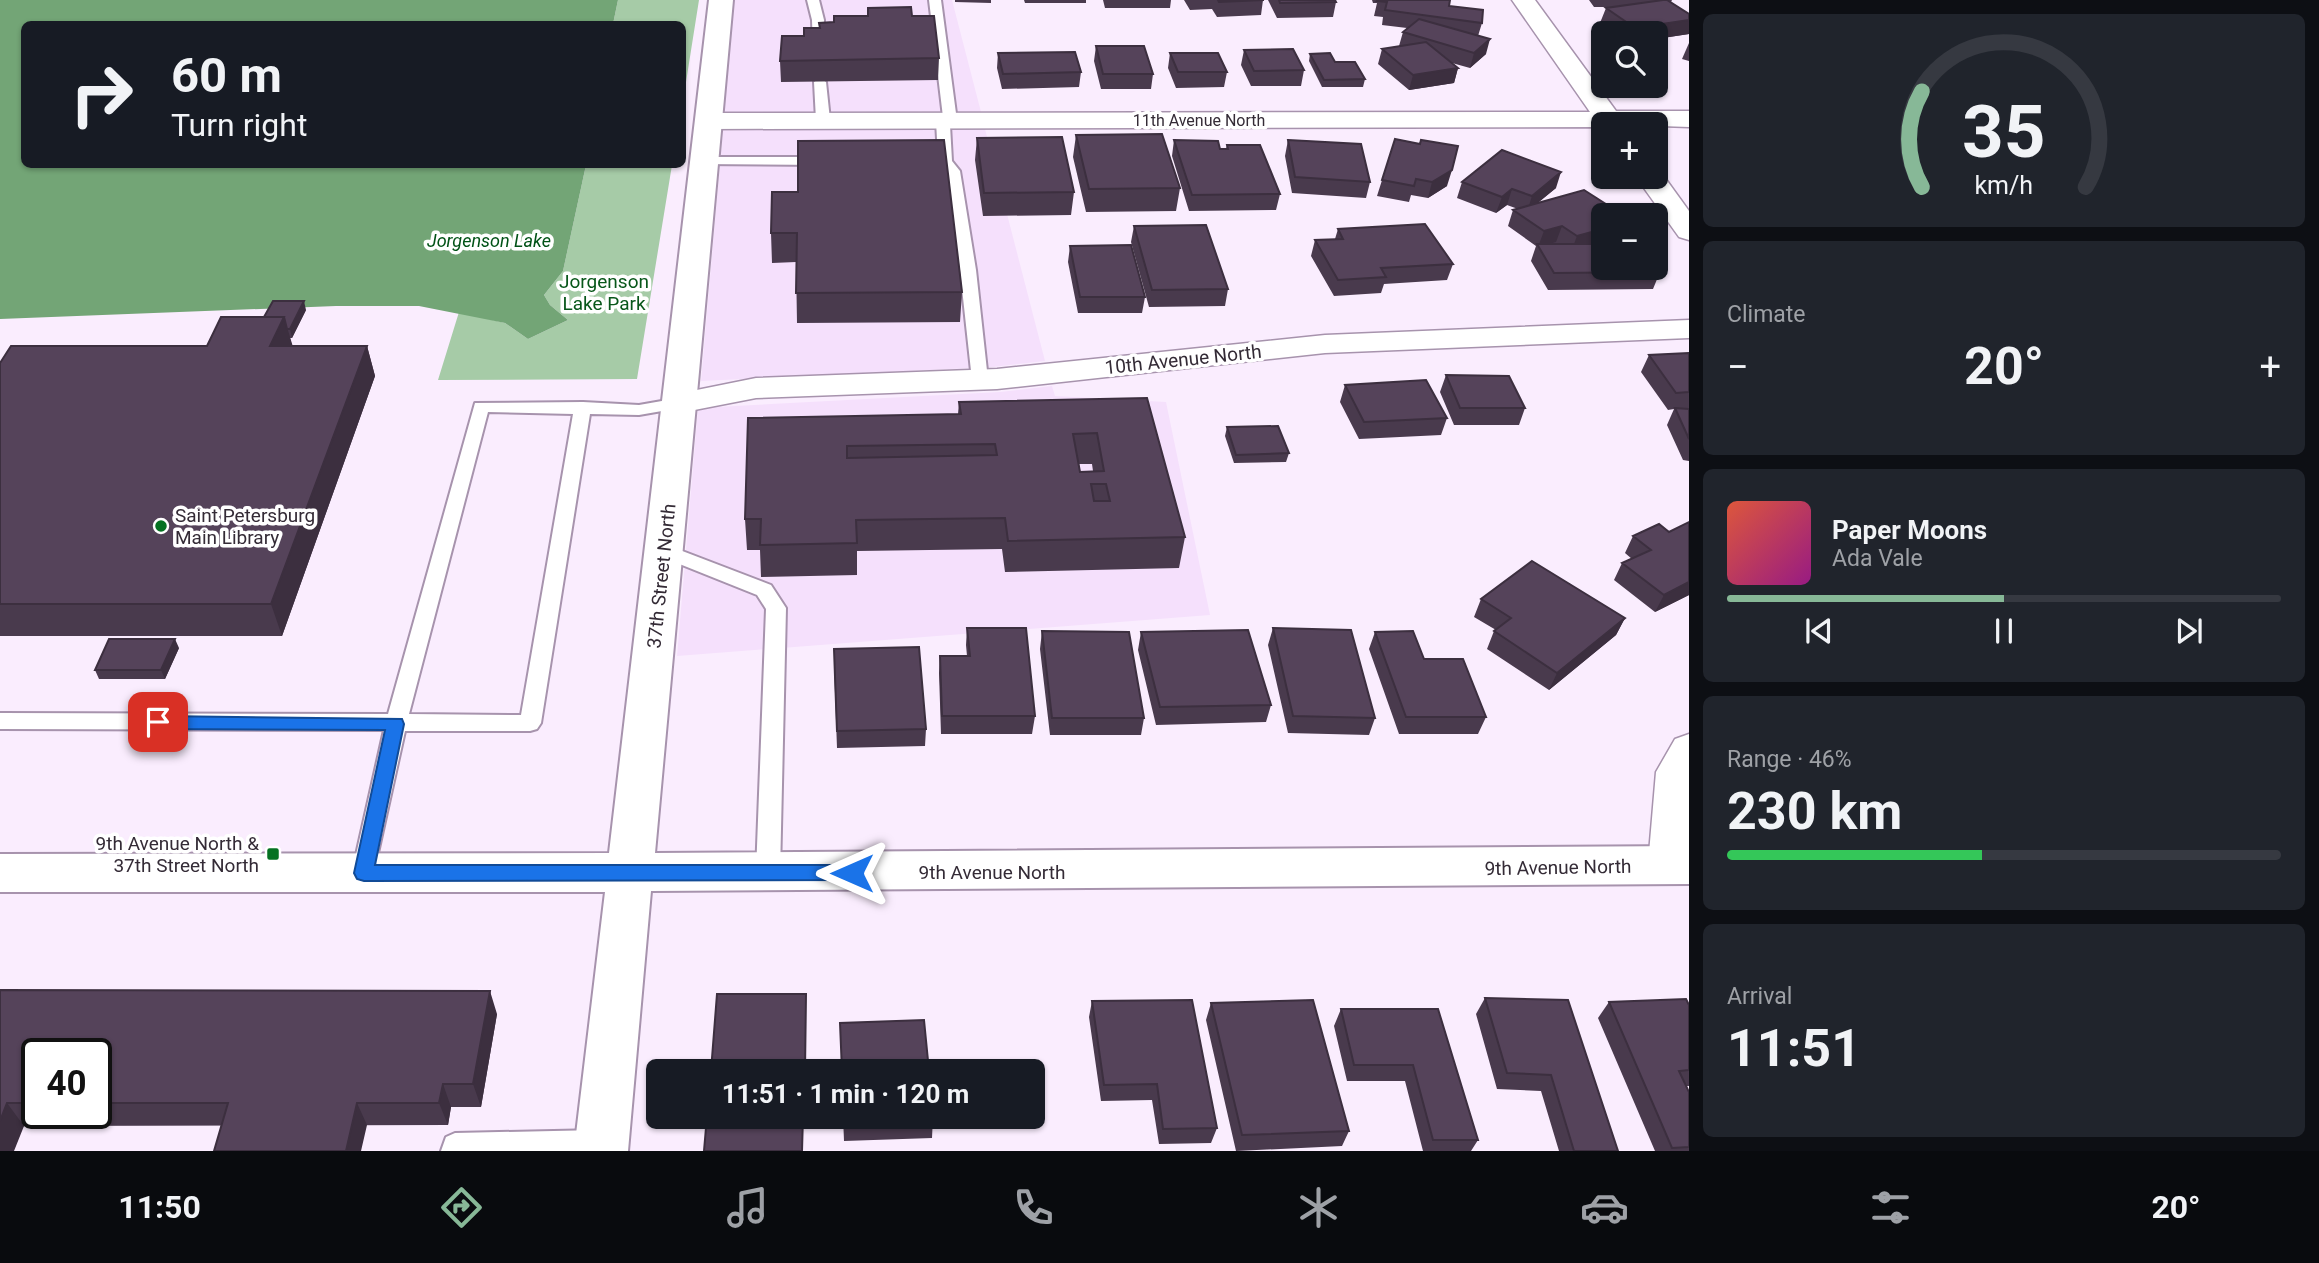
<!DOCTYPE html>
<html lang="en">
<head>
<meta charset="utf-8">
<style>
  :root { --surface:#171b24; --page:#20242c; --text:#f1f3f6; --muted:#9ea1a6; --line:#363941; --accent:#87b897 }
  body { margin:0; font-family:Roboto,sans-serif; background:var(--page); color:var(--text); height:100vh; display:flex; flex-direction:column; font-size:26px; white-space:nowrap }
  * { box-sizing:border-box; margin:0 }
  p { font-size:23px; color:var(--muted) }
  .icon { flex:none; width:38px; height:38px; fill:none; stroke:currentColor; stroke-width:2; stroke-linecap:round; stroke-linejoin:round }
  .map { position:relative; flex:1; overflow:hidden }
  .drawer { display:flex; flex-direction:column; gap:14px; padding:14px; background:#0d0f14; width:630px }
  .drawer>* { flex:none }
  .guide { position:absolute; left:21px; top:21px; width:665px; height:147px; border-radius:10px; box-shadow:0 2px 5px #0004; background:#171b24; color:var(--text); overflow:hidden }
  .tools { position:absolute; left:1591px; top:21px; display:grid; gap:14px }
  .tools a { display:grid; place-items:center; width:77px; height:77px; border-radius:10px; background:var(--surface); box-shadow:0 2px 5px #0004; font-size:35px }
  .speed { position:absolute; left:21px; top:1038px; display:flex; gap:14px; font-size:35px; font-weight:700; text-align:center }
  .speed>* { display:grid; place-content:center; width:91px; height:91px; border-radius:50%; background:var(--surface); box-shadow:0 2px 5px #0004; line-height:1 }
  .speed .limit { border:4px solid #111; border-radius:10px; background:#fff; color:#111 }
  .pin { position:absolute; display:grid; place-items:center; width:60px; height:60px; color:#fff; margin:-30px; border-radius:14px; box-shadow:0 4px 10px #0006 }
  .me { position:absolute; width:77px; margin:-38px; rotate:270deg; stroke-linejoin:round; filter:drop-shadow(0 0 5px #0008) }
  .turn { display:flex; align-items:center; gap:24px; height:147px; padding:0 35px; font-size:32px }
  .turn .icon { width:91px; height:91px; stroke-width:2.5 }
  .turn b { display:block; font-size:49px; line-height:60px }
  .big { font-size:52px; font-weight:700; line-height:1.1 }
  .drawer .tile { flex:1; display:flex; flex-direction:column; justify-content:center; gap:10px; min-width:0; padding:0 24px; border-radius:10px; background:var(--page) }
  .drawer .dial { align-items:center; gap:0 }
  .dial svg { height:182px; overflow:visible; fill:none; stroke:var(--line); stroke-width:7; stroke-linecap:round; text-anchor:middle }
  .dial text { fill:var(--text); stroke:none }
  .song { display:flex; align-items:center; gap:21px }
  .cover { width:84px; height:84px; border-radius:10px; background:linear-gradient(135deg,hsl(10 70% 55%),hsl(310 70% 35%)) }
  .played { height:7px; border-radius:4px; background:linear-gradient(90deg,var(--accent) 50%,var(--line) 50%) }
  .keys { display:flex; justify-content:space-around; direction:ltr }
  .heat { display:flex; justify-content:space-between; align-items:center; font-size:38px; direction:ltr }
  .charge { height:10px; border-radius:5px; background:linear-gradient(90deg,#34c759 46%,var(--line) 0) }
  .trip { position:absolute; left:646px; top:1059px; width:399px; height:70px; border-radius:10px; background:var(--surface); box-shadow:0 2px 5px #0004; font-weight:700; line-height:70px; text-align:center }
  .tab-bar { display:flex; height:112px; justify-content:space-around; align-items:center; background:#090b0e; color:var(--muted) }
  .tab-bar .icon { width:49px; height:49px }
  .tab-bar .current { color:var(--accent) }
  .tab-bar b { font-size:32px; color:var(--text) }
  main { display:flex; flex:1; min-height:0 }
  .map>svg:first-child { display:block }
  .built { fill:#f5e0fc }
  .green { fill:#a6cba7 }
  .water { fill:#73a576 }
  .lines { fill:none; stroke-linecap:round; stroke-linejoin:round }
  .lane-casing { stroke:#a793ad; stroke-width:4 }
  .street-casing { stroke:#a793ad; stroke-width:3 }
  .secondary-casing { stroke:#a793ad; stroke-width:4 }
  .lane { fill:#fff; fill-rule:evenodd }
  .street { fill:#fff; fill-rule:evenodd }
  .secondary { fill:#fff; fill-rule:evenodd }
  .wall { fill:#493a4d; fill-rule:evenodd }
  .shaded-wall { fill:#3c2f3f }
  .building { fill:#55435a; stroke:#3c2f3f; stroke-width:2; fill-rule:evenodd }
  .route { fill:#1a73e8; stroke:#114b97; stroke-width:2 }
  .poi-dot { fill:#057122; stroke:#fff; stroke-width:2.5 }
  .labels { text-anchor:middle; stroke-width:7; stroke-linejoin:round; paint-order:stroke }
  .far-street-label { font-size:16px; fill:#342b36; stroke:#fff }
  .far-water-label { font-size:18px; font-style:italic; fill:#015216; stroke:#fff }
  .park-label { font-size:19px; fill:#08571a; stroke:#fff }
  .street-label { font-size:19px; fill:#342b36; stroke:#fff }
  .poi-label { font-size:19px; fill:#342b36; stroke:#fff; text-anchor:start }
</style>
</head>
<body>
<main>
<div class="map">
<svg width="1689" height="1151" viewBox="0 0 1689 1151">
  <rect width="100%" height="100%" fill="#faedfe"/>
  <!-- built -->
  <path class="built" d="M734 0H952L981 112H724Z
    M723 129H985L1045 361 993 367 701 381Z
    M1052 386 1055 396 1166 402 1210 615 677 656 698 408 1000 392Z"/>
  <!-- green -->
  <path class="green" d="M618 0H699L683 101 682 24H613Z
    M586 165H672L637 379 438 380 459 312 505 323 528 339 568 320 550 305 544 295 563 271Z"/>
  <!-- water -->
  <path class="water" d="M0 0H618L613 24H24V164L586 165 563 271 544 295 550 305 568 320 528 339 505 323 419 306H336L0 319Z"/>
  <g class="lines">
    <!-- lane casing -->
    <g class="lane-casing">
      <path id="lane" d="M807 0H819L824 20 823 53 819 54 813 50 812 20Z
        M929 0H941L957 121 950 125 952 161 960 171 976 270 988 380 980 385 972 380 960 270 946 171 941 165 931 164 929 161 938 157 936 121 943 117Z
        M820 78 826 82 830 120 823 124 816 120 814 82Z
        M704 157H822L829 161 822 165 699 164V158Z
        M679 398 685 399 688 403 685 407 639 415 590 414 541 723 537 729 530 731H405L372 880 364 883 356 880 352 873 384 730 0 729V713L388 714 475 403 583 402 639 405ZM488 412 573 414 521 715 409 714Z
        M664 544 771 585 786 608 780 873 776 880 768 883 760 880 756 873 766 609 757 595 657 555 655 550 657 545Z
        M599 1130 608 1134 612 1143 609 1151H441L446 1137 455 1133Z"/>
    </g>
    <!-- street casing -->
    <g class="street-casing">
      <path id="street" d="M1512 0H1535L1616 111H1689V127L1603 124V129L1601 127 708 129 699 126 695 121 699 116 708 113 1590 112Z
        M1656 170 1660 171 1689 211V240L1679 237 1636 177H1656Z
        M1689 320V338L1325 353 997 389 756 398 679 413 667 410 663 403 667 396 756 378 997 369 1325 335Z
        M1689 734V871L1685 878 1670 883 1655 878 1648 865 1656 772 1675 739Z"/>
    </g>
    <!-- secondary casing -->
    <g class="secondary-casing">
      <path id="secondary" d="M709 0H733L655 853 1689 846V884L651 891 628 1151H574L605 892H0V854L609 853Z"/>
    </g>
    <!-- lane -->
    <use href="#lane" class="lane"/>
    <!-- street -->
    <use href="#street" class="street"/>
    <!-- secondary -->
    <use href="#secondary" class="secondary"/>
  </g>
  <!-- wall -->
  <path class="wall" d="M955 0H991V3L955 2Z
    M1024 0H1086V3H1025Z
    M1103 0H1171L1170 8H1105Z
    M1184 0H1263L1261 15 1217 17 1212 9 1190 10Z
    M1268 0H1335L1336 2 1333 17 1277 18Z
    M1372 0H1450L1449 6 1482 23 1478 36 1486 54 1470 68 1452 63 1458 68 1454 83 1409 90 1378 64 1382 49 1399 46 1403 32 1407 28 1382 25 1383 17 1374 16 1377 3H1373Z
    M1589 0H1672L1671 2 1689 14V34L1656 39V33H1616L1600 23 1606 8 1614 7H1594Z
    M868 8 912 16 939 58 938 80 781 82 780 61 804 36 834 22 868 16Z
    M1689 43V61L1682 59Z
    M1096 46 1153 74 1151 89H1101L1094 61Z
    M1244 50 1304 70 1301 86H1251L1241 65Z
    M998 53 1081 72 1079 87 1002 89 997 68Z
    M1170 53 1227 72 1224 87 1176 88 1168 68Z
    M1310 54 1335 62 1365 79 1363 87H1322L1309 61Z
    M1076 135 1180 188 1176 211 1086 212 1073 157Z
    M977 138 1074 192 1071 215 983 216 975 160Z
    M1395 139 1447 186 1428 198 1411 195 1409 202 1377 196Z
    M1174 140 1220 149H1226L1227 145 1280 194 1276 210 1189 211 1172 156Z
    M1288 140 1370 182 1366 198 1292 193 1285 156Z
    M1462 182 1556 188 1537 203 1603 215V243L1600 244 1660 272 1653 289 1548 290 1531 261 1536 246 1508 226 1513 210 1518 209 1507 205 1496 213 1457 198Z
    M772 192 962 292 960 322 797 323 796 262 772 263 771 233Z
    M1134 226 1228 289 1225 306 1149 307 1131 242Z
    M1338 229 1453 264 1447 280 1384 284 1381 293 1334 296 1311 256 1315 240 1335 239Z
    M1070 246 1145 297 1142 313H1078L1068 262Z
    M306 310 292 338H290L292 346H367L375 376 282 636H0V363L207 346 264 317Z
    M1689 353V461L1683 460 1667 425 1674 409 1668 410 1641 372 1649 355Z
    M1446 375 1525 408 1519 425H1454L1440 392Z
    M1345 385 1447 418 1441 435 1359 439 1340 402Z
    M1147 398 1185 537 1179 568 1005 572 1002 549 857 551V575L761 577 760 550H747L745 519 748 418 958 414 959 402ZM1079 464H1092L1093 471 1080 472Z
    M1227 427 1289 453 1286 462 1234 463 1225 436Z
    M1659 524 1689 595 1655 612 1614 580 1622 563 1632 559 1625 553 1633 536Z
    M1481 599 1625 618 1616 635 1549 690 1487 649 1494 631 1496 630 1474 617Z
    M967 628 1035 716 1032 734H941L939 673 940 656H967L966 645Z
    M1273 628 1375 718 1369 735 1288 733 1268 645Z
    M1042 631 1144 718 1141 735H1050L1040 649Z
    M1141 632 1271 705 1266 722 1156 725 1138 650Z
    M1375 632 1424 659 1486 717 1478 734H1399L1369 649Z
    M179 648 165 679H99L95 670Z
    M834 666 926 729 925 746 837 748Z
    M0 990 497 1014 481 1107H451L448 1125 24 1126 0 1151ZM37 1054H96V1113H37Z
    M1485 998 1618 1151H1559L1541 1091 1497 1089 1476 1014Z
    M1092 1001 1217 1128 1211 1143 1159 1144 1152 1100 1101 1101 1089 1017Z
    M1609 1002 1689 1005V1086H1686L1689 1092V1151H1655L1598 1018Z
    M1211 1003 1349 1131 1342 1146 1236 1151 1206 1020Z
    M1341 1009H1438L1478 1140 1471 1151H1423L1405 1081H1347L1334 1026Z
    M843 1116H933L932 1138 844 1141Z"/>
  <!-- shaded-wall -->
  <path class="shaded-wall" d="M1689 20V34L1656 39V33H1633L1635 28Z
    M1490 39 1486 54 1470 68 1474 53Z
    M1458 68 1454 83 1409 90 1413 75Z
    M1452 170 1447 186 1428 198 1432 182Z
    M1561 172 1556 188 1527 212 1532 196Z
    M1512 189 1507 205 1496 213 1502 197Z
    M1562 226 1556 242 1538 247 1544 231Z
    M1603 229V243L1571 252 1577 236Z
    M304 301 306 310 292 338 290 329Z
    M284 317 293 347 270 346Z
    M367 346 375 376 282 636 271 604Z
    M1689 582V595L1655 612 1664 595Z
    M1625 618 1616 635 1549 690 1557 673Z
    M175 639 179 648 165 679 161 670Z
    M490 991 497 1014 481 1107 473 1084Z
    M806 994V1071H805Z
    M443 1084 451 1107 448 1125 439 1103Z
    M7 1103 24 1126 14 1151H0V1121Z
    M357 1103 367 1125 361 1151H346Z"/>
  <!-- building -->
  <path class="building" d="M1218 0H1264L1219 2Z
    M1279 0H1335L1336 2 1280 3Z
    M1378 0H1450L1449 6 1483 10 1482 23 1385 10 1387 2 1377 1Z
    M1663 0H1667L1689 14V20L1635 28 1606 8Z
    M911 7 912 16H934L939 58 780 61 782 36H804V28H820L819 23 834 22V16H868V8Z
    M1419 19 1490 39 1474 53 1403 32Z
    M1426 42 1458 68 1413 75 1382 49Z
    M1096 46H1144L1153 74H1103Z
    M1293 49 1304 70 1254 71 1244 50Z
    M1075 52 1081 72 1003 74 998 53Z
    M1170 53H1218L1227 72H1178Z
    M1330 53 1335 62H1355L1365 79 1324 80 1310 54Z
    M1162 134 1180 188 1089 189 1076 135Z
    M1062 137 1074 192 984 193 977 138Z
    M1395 139 1420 144 1421 140 1458 146 1452 170 1432 182 1416 179 1414 186 1382 180Z
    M944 140 962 292 796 293 797 233H771L772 192H798V141Z
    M1174 140 1218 141 1220 149H1228L1227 145H1260L1280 194 1192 195Z
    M1288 140 1361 144 1370 182 1295 177Z
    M1502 150 1561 172 1532 196 1512 189 1502 197 1462 182Z
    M1584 190 1623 215H1603V229L1577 236 1562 226 1544 231 1513 210Z
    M1425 224 1453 264 1381 268 1386 277 1338 280 1315 240 1343 239 1338 229Z
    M1206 225 1228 289 1152 290 1134 226Z
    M1537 244H1603V268H1656V265L1660 272 1554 273Z
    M1131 245 1145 297H1080L1070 246Z
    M273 301H304L290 329H287L284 317H264Z
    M221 317H284L270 346H367L271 604H0V363L11 346H207Z
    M1689 353V392L1676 393 1649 355Z
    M1446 375 1509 376 1525 408H1460Z
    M1426 380 1447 418 1364 422 1345 385Z
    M1147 398 1185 537 1008 541 1005 518 856 520 857 543 760 545 761 519H745L748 418 961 414 959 402ZM1097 433 1104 471 1080 472 1073 434ZM995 444 997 455 847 458V446ZM1091 484H1106L1110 501H1094Z
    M1675 408 1689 409V439Z
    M1278 426 1289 453 1236 455 1227 427Z
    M1689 522V582L1664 595 1622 563 1651 550 1633 536 1659 524 1669 532Z
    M1532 561 1625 618 1557 673 1494 631 1511 618 1481 599Z
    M967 628H1026L1035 716H942L940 656H970Z
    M1273 628 1351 630 1375 718 1293 716Z
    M1248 630 1271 705 1160 707 1141 632Z
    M1042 631 1129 632 1144 718H1052Z
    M1413 631 1424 659H1463L1486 717H1406L1375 632Z
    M109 639H175L161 670H95Z
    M919 647 926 729 837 731 834 649Z
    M0 990 490 991 473 1084H443L439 1103H357L346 1151H214L228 1103H96V1054H37V1103H7L0 1121Z
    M717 994H806L805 1071H711Z
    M1485 998 1568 1000 1618 1151H1574L1551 1075 1507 1073Z
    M1686 999 1689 1005V1070L1679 1071 1689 1092V1147L1672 1148 1609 1002Z
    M1192 1000 1217 1128 1163 1129 1157 1084 1104 1085 1092 1001Z
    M1313 1000 1349 1131 1242 1135 1211 1003Z
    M1341 1009H1438L1478 1140H1433L1413 1065H1354Z
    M924 1020 929 1071H842L840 1023Z
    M707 1116H803L802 1151H704Z
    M844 1116H933V1122L844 1125Z"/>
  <!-- route -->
  <path class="route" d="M158 716 402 719 404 724 375 865H852L858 867 861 873 858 878 852 880 364 881 357 879 354 873 385 730 158 729 152 727 149 722 152 718Z"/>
  <!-- markers -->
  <g class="poi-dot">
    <circle cx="161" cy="526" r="7"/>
    <rect x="266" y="847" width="14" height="14" rx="3.5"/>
  </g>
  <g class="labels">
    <!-- far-street labels -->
    <g class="far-street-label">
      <text x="1199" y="126">11th Avenue North</text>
    </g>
    <!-- far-water labels -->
    <g class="far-water-label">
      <text x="489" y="247">Jorgenson Lake</text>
    </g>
    <!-- park labels -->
    <g class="park-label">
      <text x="604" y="288">Jorgenson<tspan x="604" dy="22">Lake Park</tspan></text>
    </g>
    <!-- street labels -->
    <g class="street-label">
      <text transform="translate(1183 359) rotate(-6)" y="7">10th Avenue North</text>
      <text transform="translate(661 576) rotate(-84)" y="7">37th Street North</text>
      <text transform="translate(1558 867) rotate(-1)" y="7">9th Avenue North</text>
      <text x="992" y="879">9th Avenue North</text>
    </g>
    <!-- poi labels -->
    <g class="poi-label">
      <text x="175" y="522">Saint Petersburg<tspan x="175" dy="22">Main Library</tspan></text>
      <text x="259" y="850" text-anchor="end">9th Avenue North &amp;<tspan x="259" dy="22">37th Street North</tspan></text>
    </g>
  </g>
</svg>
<div class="tools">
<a><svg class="icon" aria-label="search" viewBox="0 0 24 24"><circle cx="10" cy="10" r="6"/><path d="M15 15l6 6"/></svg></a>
<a>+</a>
<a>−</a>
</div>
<div class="speed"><div class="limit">40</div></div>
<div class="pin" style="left:158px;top:722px;background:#d93025"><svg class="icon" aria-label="arrive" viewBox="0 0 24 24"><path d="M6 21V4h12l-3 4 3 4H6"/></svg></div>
<svg class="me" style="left:852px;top:873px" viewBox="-20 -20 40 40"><path d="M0-17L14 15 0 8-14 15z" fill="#1a73e8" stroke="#fff" stroke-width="4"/></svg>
<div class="trip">11:51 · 1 min · 120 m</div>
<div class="guide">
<div class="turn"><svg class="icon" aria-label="right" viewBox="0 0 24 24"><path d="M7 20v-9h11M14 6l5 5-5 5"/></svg><div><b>60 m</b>Turn right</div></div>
</div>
</div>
<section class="drawer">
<div class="tile dial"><svg viewBox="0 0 100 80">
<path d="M14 69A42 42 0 1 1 86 69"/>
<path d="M14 69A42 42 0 0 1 14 27" stroke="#87b897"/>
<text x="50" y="56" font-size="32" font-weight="700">35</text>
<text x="50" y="72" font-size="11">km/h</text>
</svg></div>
<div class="tile"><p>Climate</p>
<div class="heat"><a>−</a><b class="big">20°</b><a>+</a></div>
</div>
<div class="tile">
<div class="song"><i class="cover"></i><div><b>Paper Moons</b><p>Ada Vale</p></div></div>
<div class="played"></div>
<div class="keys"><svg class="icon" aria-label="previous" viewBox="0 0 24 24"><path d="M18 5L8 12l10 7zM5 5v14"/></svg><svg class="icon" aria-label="pause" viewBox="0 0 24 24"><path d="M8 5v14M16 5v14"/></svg><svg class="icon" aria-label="next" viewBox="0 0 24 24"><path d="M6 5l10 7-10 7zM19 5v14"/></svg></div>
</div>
<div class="tile"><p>Range · 46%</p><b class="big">230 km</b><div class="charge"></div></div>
<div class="tile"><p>Arrival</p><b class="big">11:51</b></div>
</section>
</main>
<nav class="tab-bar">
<b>11:50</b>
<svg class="icon current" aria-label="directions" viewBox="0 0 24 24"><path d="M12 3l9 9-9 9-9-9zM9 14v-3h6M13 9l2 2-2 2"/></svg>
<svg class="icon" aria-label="music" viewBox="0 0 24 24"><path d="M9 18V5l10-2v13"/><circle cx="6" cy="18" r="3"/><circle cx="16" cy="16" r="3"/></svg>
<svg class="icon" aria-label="phone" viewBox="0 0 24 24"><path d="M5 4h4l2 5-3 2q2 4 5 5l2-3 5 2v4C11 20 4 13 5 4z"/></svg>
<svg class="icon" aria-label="climate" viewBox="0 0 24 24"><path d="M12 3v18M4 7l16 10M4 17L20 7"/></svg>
<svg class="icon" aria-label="car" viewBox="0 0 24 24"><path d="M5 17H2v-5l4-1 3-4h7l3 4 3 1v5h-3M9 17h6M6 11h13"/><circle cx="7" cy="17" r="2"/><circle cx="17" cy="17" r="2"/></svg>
<svg class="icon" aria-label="filters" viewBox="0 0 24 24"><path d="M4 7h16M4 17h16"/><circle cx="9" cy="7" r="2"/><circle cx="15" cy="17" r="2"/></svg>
<b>20°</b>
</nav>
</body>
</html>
